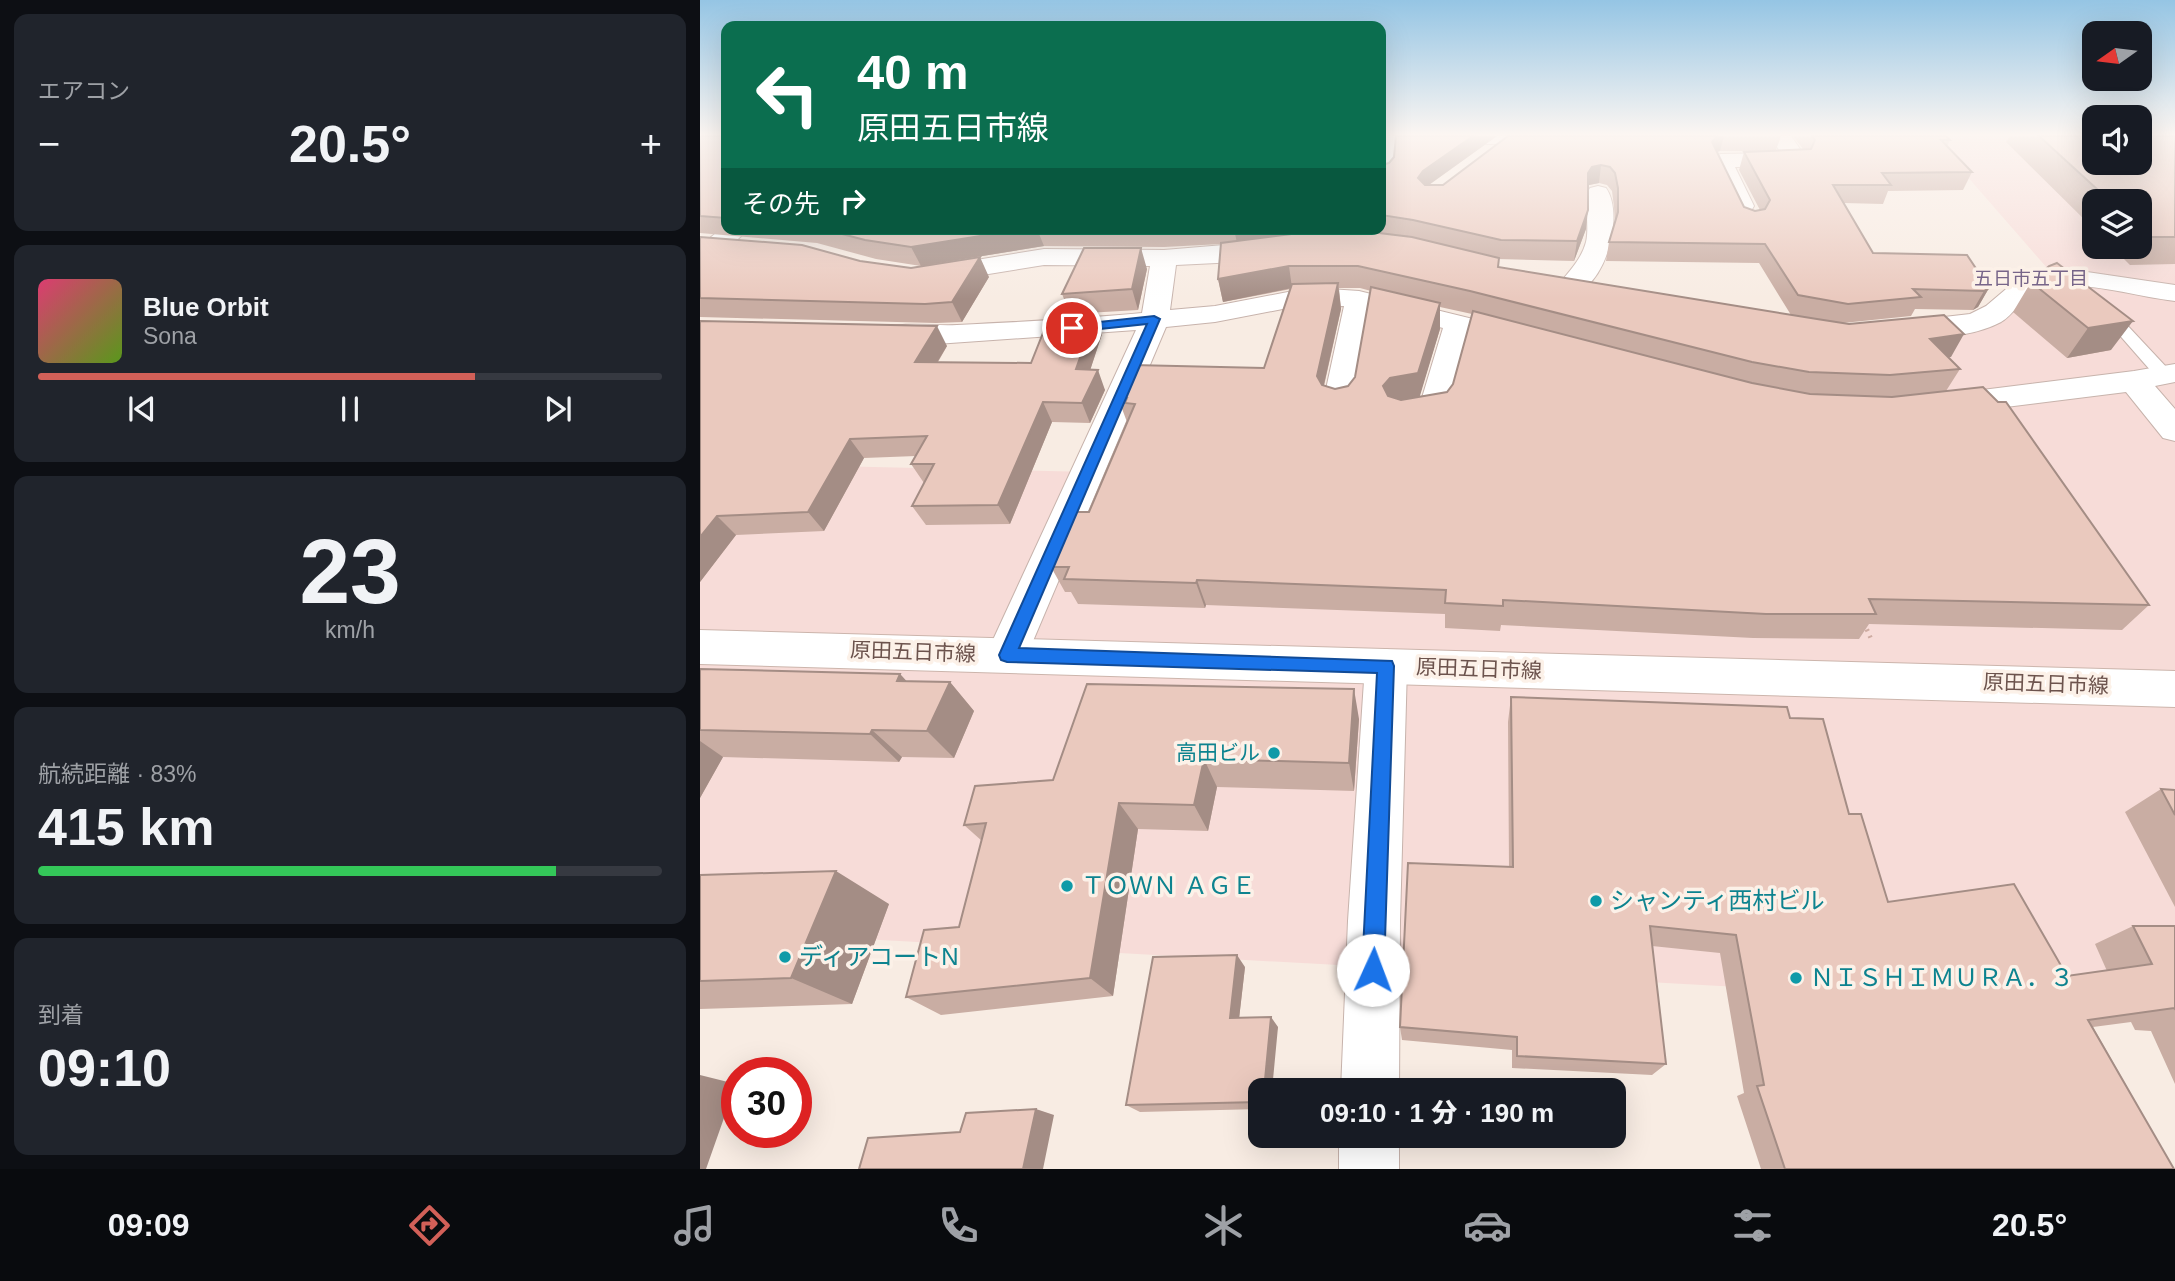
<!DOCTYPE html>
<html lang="ja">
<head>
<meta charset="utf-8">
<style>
  :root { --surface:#171b24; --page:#20242c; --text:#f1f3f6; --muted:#9ea1a6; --line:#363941; --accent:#d26058 }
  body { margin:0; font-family:Arial,"Noto Sans JP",sans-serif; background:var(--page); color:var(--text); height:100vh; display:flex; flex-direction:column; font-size:26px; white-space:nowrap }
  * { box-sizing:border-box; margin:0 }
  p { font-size:23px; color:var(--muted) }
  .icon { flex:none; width:38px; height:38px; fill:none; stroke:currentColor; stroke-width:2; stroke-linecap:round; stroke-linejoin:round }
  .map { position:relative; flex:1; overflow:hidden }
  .drawer { display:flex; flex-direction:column; gap:14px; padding:14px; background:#0d0f14; width:700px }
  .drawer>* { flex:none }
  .hud { position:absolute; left:21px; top:21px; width:665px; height:214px; border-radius:14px; box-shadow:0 7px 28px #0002; background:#0b6e4f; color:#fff; overflow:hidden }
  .needle { width:46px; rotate:256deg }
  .fabs { position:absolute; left:1382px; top:21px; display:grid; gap:14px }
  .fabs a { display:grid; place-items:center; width:70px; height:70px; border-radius:14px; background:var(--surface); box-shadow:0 7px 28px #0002; font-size:35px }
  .speed { position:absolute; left:21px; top:1057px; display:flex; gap:14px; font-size:35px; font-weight:700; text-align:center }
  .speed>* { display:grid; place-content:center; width:91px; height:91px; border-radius:50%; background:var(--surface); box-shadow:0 7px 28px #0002; line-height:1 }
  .speed .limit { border:10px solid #d22; background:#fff; color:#111 }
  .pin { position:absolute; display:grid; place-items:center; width:60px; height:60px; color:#fff; margin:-30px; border:4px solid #fff; border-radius:50%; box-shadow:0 2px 7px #0007 }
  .me { position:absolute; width:77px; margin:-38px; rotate:2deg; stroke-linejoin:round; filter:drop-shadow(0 0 5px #0008) }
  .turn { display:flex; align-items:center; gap:24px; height:147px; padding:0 21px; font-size:32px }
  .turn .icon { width:91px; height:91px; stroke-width:2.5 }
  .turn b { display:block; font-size:49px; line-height:60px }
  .then { display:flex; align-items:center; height:66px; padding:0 21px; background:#0003; gap:14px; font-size:26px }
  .big { font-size:52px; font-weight:800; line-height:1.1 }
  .drawer .card { flex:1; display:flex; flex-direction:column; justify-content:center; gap:10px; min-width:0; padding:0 24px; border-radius:14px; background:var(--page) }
  .drawer .dial { align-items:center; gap:0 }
  .dial b { font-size:91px; line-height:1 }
  .song { display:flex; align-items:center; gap:21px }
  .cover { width:84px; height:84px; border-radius:10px; background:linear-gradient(135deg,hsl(340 70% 55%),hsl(90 70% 35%)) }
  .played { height:7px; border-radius:4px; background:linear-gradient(90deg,var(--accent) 70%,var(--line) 70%) }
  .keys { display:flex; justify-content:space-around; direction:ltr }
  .heat { display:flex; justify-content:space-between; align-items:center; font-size:38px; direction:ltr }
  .charge { height:10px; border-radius:5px; background:linear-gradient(90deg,#34c759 83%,var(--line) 0) }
  .trip { position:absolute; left:548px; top:1078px; width:378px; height:70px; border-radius:14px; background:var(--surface); box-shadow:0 7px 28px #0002; font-weight:800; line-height:70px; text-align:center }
  .menu { display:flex; height:112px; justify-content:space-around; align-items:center; background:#090b0e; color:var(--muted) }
  .menu .icon { width:49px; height:49px }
  .menu .active { color:var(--accent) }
  .menu b { font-size:32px; color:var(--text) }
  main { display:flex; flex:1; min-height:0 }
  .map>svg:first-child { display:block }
  .commercial { fill:#f7dcd8; fill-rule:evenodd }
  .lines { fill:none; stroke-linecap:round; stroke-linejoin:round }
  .service-casing { stroke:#c7b3ac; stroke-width:2 }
  .minor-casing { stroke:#c7b3ac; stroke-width:2 }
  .secondary-casing { stroke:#ccb5ac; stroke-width:2 }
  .path { stroke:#ceaca2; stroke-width:4.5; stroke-dasharray:2 5; stroke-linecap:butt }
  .service { fill:#fff; fill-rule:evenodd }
  .minor { fill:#fff; fill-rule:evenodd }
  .secondary { fill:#fff; fill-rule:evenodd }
  .wall { fill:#c9ada3; fill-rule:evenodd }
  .shaded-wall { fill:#a48d85 }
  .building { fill:#eac9be; stroke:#a48d85; stroke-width:2 }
  .route { fill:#1a73e8; stroke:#114b97; stroke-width:2 }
  .culture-dot { fill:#0f9aa8; stroke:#fcf1e8; stroke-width:2.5 }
  .labels { text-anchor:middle; stroke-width:7; stroke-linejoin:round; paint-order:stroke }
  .far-neighbourhood-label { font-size:19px; fill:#776589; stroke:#fcf1e8 }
  .street-label { font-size:21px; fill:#6c534d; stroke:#fcf1e8 }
  .culture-label { font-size:21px; fill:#0d838f; stroke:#fcf1e8; text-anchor:end }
  .near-culture-label { font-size:24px; fill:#0d838f; stroke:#fcf1e8; text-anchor:start }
</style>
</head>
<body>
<main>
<section class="drawer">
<div class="card"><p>エアコン</p>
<div class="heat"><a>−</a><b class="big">20.5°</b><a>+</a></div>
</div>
<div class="card">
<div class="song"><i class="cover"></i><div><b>Blue Orbit</b><p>Sona</p></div></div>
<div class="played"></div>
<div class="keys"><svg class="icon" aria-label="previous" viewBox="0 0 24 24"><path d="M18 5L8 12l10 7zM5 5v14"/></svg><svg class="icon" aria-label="pause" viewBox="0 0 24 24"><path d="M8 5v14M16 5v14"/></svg><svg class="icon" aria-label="next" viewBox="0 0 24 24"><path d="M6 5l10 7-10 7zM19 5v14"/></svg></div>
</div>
<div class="card dial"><b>23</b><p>km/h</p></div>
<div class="card"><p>航続距離 · 83%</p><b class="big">415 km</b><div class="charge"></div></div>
<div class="card"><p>到着</p><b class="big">09:10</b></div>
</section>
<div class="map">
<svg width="1475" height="1169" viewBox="0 0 1475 1169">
  <rect width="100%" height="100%" fill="#f8ece3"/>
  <!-- commercial -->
  <path class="commercial" d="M1232 136H1319L1395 163H1440L1475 140V1011L0 930V463L827 482 1279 327 1319 301 1361 284ZM1395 201H1440V247H1395Z"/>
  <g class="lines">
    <!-- service casing -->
    <g class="service-casing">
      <path id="service" d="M1407 307 1412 309 1470 371 1472 375 1470 379H1458L1402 315 1399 312Z"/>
    </g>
    <!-- minor casing -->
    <g class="minor-casing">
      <path id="minor" d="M681 136H696L692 174 689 179 681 181Z
        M756 136H824L821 141C803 145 777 145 759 141Z
        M1070 136H1091L1107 159 1104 164 1096 166 1035 167 1054 206 1051 211 1042 213 1033 211 1010 161 1013 156 1021 154 1081 153Z
        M898 186 906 188C927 217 901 304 860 294L856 288C867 273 881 261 886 242 890 227 883 198 890 188Z
        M26 225V229H49L9 265 0 267V246Z
        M573 241 582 244 586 249 582 254 537 262 476 265 470 310 515 306 593 291 629 289 659 291 830 333 835 339 830 345 820 348 770 335 750 410 745 417 703 424 692 421 687 414 692 407 721 401 743 328 671 310 655 403 650 410 639 413 628 410 623 403 644 306 593 307 515 322 466 327 322 667 307 672 292 667 286 655 436 330 236 344 181 340 176 334 181 328C205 322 232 326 257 325 319 322 380 319 442 313L450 266 344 265 233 283 224 281 220 275 224 269 233 267 344 249 464 250Z
        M1352 271 1387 272 1475 285V301C1433 296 1384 279 1342 288 1324 292 1316 313 1301 322 1271 338 1234 337 1201 340L1191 337 1187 331 1191 325 1201 322 1270 314 1286 306 1319 278Z
        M1475 364V382L1455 386 1475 409V441L1463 438 1426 392 1242 415 1231 412 1226 405 1231 398 1242 395 1434 371Z
        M686 649 701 654 707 666 700 921 699 1090H641L648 921 665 666 671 654Z
        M639 1136H699V1169H639Z"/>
    </g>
    <!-- secondary casing -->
    <g class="secondary-casing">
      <path id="secondary" d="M0 630 1475 671V707L0 664Z"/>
    </g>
    <!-- path -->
    <path class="path" d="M1164 623 1172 641"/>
    <!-- service -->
    <use href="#service" class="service"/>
    <!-- minor -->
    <use href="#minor" class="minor"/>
    <!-- secondary -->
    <use href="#secondary" class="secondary"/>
  </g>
  <!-- wall -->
  <path class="wall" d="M0 136H26V229H681V165L689 163 694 157 696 136H797L729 185H743L808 136H1081L1076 150 1103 149 1093 136H1246L1250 140 1247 146 1272 172 1263 190 1188 191 1183 204 1144 203 1173 253 1289 288 1278 307 1273 310 1215 309 1211 316 1143 323 1251 357H1248L1260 369 1246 391 1449 605 1422 630 1169 624 1159 639 1053 638 801 625 800 631 745 628V614L506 605 505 608 378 604 371 592H365L351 567 389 512 427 422 418 398 564 368 591 289 523 302 518 279 521 244 464 247 344 246 221 266 176 259 117 243 0 233ZM1020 151H1063L1044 152 1039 170 1060 210 1055 211 1044 207 1017 152ZM899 183 907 185 912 191 914 207 915 224 909 242 906 261 1059 263 1091 315 798 267V259L874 261 886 229 888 187 889 185ZM639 288H660L671 291 655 377 648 386 635 389 624 386 641 309ZM740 307 772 314 753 384 747 392 719 397 740 329Z
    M1310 136H1475V264L1430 265 1412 247H1440V201H1395V230L1306 142Z
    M0 237 160 261 211 268 289 277 262 322 236 323 0 317Z
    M1349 266 1411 350 1367 358 1313 312 1331 282Z
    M447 269 438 310 370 314 362 294Z
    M0 321 247 346 238 362 331 363 402 334 390 370 405 390 390 423 352 422 310 524 226 525 212 506 224 483 211 464 216 456 164 458 124 531 36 535 0 582Z
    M0 669 200 674 207 682H250L274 711 254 758 202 757 199 762 23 757 0 798Z
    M811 697 1090 718 1149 814 1188 902 1367 976 1407 971 1395 944 1433 926H1475V1084L1451 1031 1435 1030 1431 1022 1393 1027 1474 1169H1061L1037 1096 1044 1093 1020 953 952 946 966 1064 952 1075 812 1068V1050L702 1040 700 1027 809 867 808 722Z
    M659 719 654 791 517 787 508 831 438 829 413 996 241 1015 206 997 259 927 282 841 264 825 353 780Z
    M1461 789 1475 790V907L1425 812Z
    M0 875 189 904 152 1004 0 1009Z
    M545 967 539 1018 578 1027 560 1090V1109L440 1112 426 1105Z"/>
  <!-- shaded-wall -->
  <path class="shaded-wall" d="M773 136H797L723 189 718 178 723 171Z
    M1017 136H1024L1020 151 1012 153V142Z
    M901 165 899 183 889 185 885 191 888 173 892 167Z
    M888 210 886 229 874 261 877 241Z
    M325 229H337L344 246 221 266 211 247Z
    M534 229H617V231L537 243Z
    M441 248 447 269 438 310 432 289Z
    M280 257 289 277 262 322 252 302Z
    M589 266 592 288 523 302 518 279Z
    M638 283 641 309 620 402 617 376Z
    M1289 288 1278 307 1273 310 1284 291Z
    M740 303V329L719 399 691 404 683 386Z
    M395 315 402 334 384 389 376 369Z
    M1433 321 1411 350 1367 358 1388 328Z
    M237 326 247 346 226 381 215 362Z
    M1264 334 1251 357 1217 362 1230 339Z
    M398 370 405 390 390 423 382 403Z
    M343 402 352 422 310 524 298 505Z
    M150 439 164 458 124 531 108 512Z
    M17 516 36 535 0 582V537Z
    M497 580 506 605 505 608 496 583Z
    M200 674 227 703 197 681Z
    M250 682 274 711 254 758 227 731Z
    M654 689 659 719 654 791 649 763Z
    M172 730 202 757 199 762 170 734Z
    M0 741 23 757 0 798Z
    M504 759 517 787 508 831 494 805Z
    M419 803 438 829 413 996 390 978Z
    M136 871 189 904 152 1004 91 978Z
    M537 955 545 967 538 1028 530 1018Z
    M571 1017 578 1027 572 1090H564Z
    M0 1075 36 1084 6 1169H0Z
    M336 1109 354 1115 343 1169H323Z"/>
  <!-- building -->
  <path class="building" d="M0 136H26V218L0 216Z
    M696 136H773L723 171 718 178 725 185H743L808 136H1017L1012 142 1044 207 1055 211 1065 209 1070 200 1044 152 1111 149 1115 140 1112 136H1246L1250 140H1241L1272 172 1182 173 1191 185H1133L1173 253 1267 255 1289 288 1284 291 1213 289 1221 297 1148 304 1098 295 1065 244 909 242 918 212V188L915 173 910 167 901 165 892 167 888 173V210L877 241 801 240 713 220 681 215V165L689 163 694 157Z
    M1339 136H1395V163H1440V136H1475V237H1449L1440 229V201H1410Z
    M123 229H325L211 247 165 240Z
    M654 230 712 237 799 258 798 267 1117 319 1149 324 1244 315 1264 334 1230 339 1260 369 1190 375 1109 372 1052 362 770 291 658 266H589L518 279 521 243 615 231Z
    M0 237 102 245 160 261 211 268 280 257 252 302 225 304 0 298Z
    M384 248H441L432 289 362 294Z
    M1357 263 1433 321 1388 328 1331 282 1349 266Z
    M638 283 617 376 622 385 635 389 648 386 655 377 671 287 740 303 718 373 690 378 683 386 688 396 701 400 747 392 753 384 773 311 1052 383 1110 394 1192 397 1283 387 1298 402H1306L1449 605 1169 599 1176 614H1066L803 600V606L745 603 746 590 497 580 496 583 364 579 369 567H351L375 512H389L435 404 425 403 427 398H418L433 365 564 368 592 284Z
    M395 315 376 369 398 370 382 403 343 402 298 505 212 506 234 464H211L227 436 150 439 108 512 17 516 0 537V321L237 326 215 362 331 363 349 318Z
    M0 669 200 674 197 681 250 682 227 731 172 730 170 734 0 730Z
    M387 684 654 689 649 763 504 759 494 805 419 803 390 978 206 997 224 930 259 927 286 823 264 825 275 786 353 780Z
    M811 697 1087 707 1090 718 1123 719 1149 814H1161L1188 902 1314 884 1367 976 1452 964 1433 926H1475V1009L1474 1008 1388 1020 1474 1169H1085L1057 1086 1064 1085 1036 935 950 926 966 1064 817 1056V1037L700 1027 708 863 813 867Z
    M1461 789 1475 790V815Z
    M136 871 91 978 0 981V875Z
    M537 955 530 1018 571 1017 564 1090H560V1102L426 1105 453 957Z
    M336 1109 323 1169H159L168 1138 260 1132 266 1113Z"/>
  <!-- sky -->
  <linearGradient id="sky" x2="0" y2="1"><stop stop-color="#95c5e4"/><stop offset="0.45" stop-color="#fcf6f2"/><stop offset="1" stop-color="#fcf6f2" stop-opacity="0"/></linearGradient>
  <rect width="1475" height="299" fill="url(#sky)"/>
  <!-- route -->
  <path class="route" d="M454 316 460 319 319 648 692 661 694 666 684 970 681 977 673 980 665 977 662 970 677 673 307 662 301 660 299 655 447 324 372 332 366 328 372 325Z"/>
  <!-- markers -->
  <g class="culture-dot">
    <circle cx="574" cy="753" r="7"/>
    <circle cx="367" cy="886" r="7"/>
    <circle cx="896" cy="901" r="7"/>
    <circle cx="85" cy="957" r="7"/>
    <circle cx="1096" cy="978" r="7"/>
  </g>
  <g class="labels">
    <!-- far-neighbourhood labels -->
    <g class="far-neighbourhood-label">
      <text x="1331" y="285">五日市五丁目</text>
    </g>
    <!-- street labels -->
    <g class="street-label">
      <text transform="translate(213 652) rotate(2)" y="7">原田五日市線</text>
      <text transform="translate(779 669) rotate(2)" y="7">原田五日市線</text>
      <text transform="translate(1346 684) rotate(2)" y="7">原田五日市線</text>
    </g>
    <!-- culture labels -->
    <g class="culture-label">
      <text x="560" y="760">高田ビル</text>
    </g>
    <!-- near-culture labels -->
    <g class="near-culture-label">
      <text x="381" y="894">ＴＯＷＮ ＡＧＥ</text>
      <text x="910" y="909">シャンティ西村ビル</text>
      <text x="99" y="965">ディアコートN</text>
      <text x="1110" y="986">ＮＩＳＨＩＭＵＲＡ．３</text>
    </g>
  </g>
</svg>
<div class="fabs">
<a><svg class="needle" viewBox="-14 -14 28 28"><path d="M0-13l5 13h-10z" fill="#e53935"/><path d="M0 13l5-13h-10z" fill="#9ea1a6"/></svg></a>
<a><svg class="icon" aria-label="sound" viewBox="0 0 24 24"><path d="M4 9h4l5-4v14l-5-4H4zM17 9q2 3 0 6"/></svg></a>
<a><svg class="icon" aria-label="layers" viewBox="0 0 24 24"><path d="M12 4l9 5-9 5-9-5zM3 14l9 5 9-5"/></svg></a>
</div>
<div class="speed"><div class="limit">30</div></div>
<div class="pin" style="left:372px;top:328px;background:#d93025"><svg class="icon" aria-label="arrive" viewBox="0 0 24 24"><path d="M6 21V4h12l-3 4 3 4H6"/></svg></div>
<svg class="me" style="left:673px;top:970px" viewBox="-20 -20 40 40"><circle r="19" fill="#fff"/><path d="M0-13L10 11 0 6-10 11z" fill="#1a73e8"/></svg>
<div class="trip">09:10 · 1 分 · 190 m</div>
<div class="hud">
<div class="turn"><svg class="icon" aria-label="left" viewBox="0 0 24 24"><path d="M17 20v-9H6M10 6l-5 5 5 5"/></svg><div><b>40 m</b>原田五日市線</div></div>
<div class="then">その先<svg class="icon" aria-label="right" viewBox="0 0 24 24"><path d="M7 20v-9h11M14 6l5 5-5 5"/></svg></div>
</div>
</div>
</main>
<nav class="menu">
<b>09:09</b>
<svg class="icon active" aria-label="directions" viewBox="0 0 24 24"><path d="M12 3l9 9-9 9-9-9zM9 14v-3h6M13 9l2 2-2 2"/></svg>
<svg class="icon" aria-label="music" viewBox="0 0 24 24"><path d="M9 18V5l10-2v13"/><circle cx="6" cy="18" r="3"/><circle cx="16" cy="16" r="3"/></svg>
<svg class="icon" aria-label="phone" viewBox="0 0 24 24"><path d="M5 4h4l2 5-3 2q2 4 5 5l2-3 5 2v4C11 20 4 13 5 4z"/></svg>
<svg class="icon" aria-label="climate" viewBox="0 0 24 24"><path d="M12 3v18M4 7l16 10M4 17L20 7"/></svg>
<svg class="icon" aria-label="car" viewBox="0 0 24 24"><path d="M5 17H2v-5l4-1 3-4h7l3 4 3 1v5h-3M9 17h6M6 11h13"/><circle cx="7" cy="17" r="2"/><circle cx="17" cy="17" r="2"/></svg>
<svg class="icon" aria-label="filters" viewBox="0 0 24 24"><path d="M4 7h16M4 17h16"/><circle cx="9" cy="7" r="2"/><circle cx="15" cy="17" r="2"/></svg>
<b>20.5°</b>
</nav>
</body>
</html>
